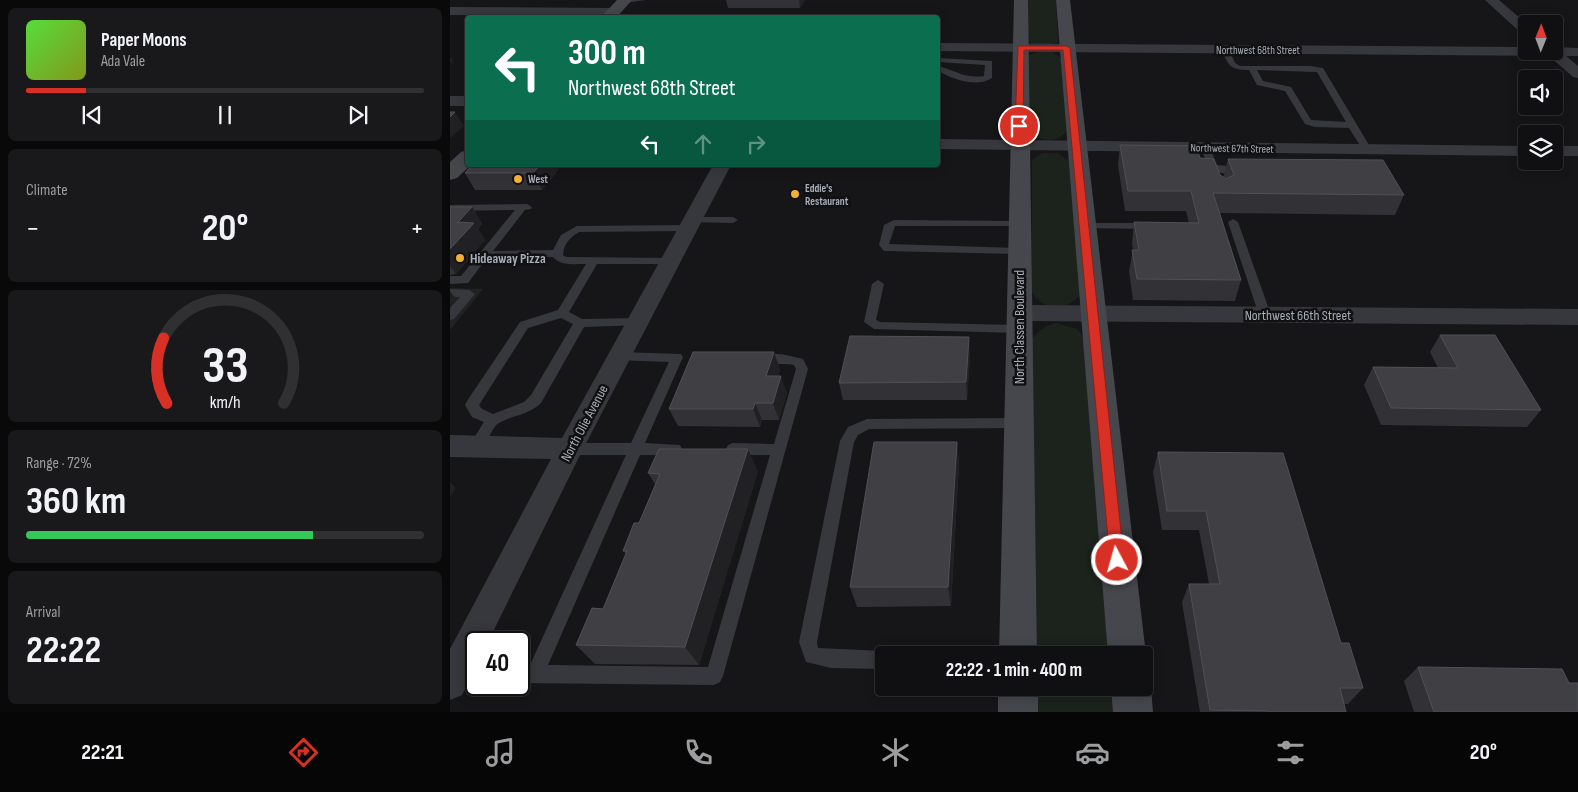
<!DOCTYPE html>
<html lang="en">
<head>
<meta charset="utf-8">
<style>
  :root { --surface:#101012; --page:#19191b; --text:#f1f3f6; --muted:#9c9d9f; --line:#303032; --accent:#d93025 }
  body { margin:0; font-family:"Sofia Sans Condensed",sans-serif; background:var(--page); color:var(--text); height:100vh; display:flex; flex-direction:column; font-size:19px; white-space:nowrap }
  * { box-sizing:border-box; margin:0 }
  p { font-size:16px; color:var(--muted) }
  .icon { flex:none; width:28px; height:28px; fill:none; stroke:currentColor; stroke-width:2; stroke-linecap:round; stroke-linejoin:round }
  .map { position:relative; flex:1; overflow:hidden }
  .drawer { display:flex; flex-direction:column; gap:8px; padding:8px; background:#09090a; width:450px }
  .drawer>* { flex:none }
  .top-card { position:absolute; left:15px; top:15px; width:475px; height:152px; border-radius:5px; box-shadow:0 2px 12px #0003,0 0 0 1px var(--line); background:#0b6e4f; color:#fff; overflow:hidden }
  .needle { width:32px; rotate:1deg }
  .controls { position:absolute; left:1068px; top:15px; display:grid; gap:10px }
  .controls a { display:grid; place-items:center; width:45px; height:45px; border-radius:5px; background:var(--surface); box-shadow:0 2px 12px #0003,0 0 0 1px var(--line); font-size:25px }
  .speed { position:absolute; left:15px; top:631px; display:flex; gap:10px; font-size:25px; font-weight:700; text-align:center }
  .speed>* { display:grid; place-content:center; width:65px; height:65px; border-radius:50%; background:var(--surface); box-shadow:0 2px 12px #0003,0 0 0 1px var(--line); line-height:1 }
  .speed .limit { border:2px solid #111; border-radius:8px; background:#fff; color:#111 }
  .pin { position:absolute; display:grid; place-items:center; width:42px; height:42px; color:#fff; margin:-21px; border:2px solid #fff; border-radius:50%; box-shadow:0 1px 5px #0007 }
  .me { position:absolute; width:55px; margin:-28px; rotate:354deg; stroke-linejoin:round; filter:drop-shadow(0 0 4px #0008) }
  .turn { display:flex; align-items:center; gap:18px; height:105px; padding:0 20px; font-size:22px }
  .turn .icon { width:65px; height:65px; stroke-width:2.5 }
  .turn b { display:block; font-size:35px; line-height:42px }
  .lanes { display:flex; align-items:center; height:48px; padding:0 20px; background:#0003; justify-content:center; gap:25px; direction:ltr }
  .lanes .off { opacity:.35 }
  .big { font-size:38px; font-weight:700; line-height:1.1 }
  .drawer .widget { flex:1; display:flex; flex-direction:column; justify-content:center; gap:8px; min-width:0; padding:0 18px; border-radius:8px; background:var(--page) }
  .drawer .dial { align-items:center; gap:0 }
  .dial svg { height:130px; overflow:visible; fill:none; stroke:var(--line); stroke-width:7; stroke-linecap:round; text-anchor:middle }
  .dial text { fill:var(--text); stroke:none }
  .song { display:flex; align-items:center; gap:15px }
  .cover { width:60px; height:60px; border-radius:8px; background:linear-gradient(135deg,hsl(110 70% 55%),hsl(70 70% 35%)) }
  .played { height:5px; border-radius:2px; background:linear-gradient(90deg,var(--accent) 15%,var(--line) 15%) }
  .keys { display:flex; justify-content:space-around; direction:ltr }
  .heat { display:flex; justify-content:space-between; align-items:center; font-size:28px; direction:ltr }
  .charge { height:8px; border-radius:4px; background:linear-gradient(90deg,#34c759 72%,var(--line) 0) }
  .trip { position:absolute; left:425px; top:646px; width:278px; height:50px; border-radius:5px; background:var(--surface); box-shadow:0 2px 12px #0003,0 0 0 1px var(--line); font-weight:700; line-height:50px; text-align:center }
  .tab-bar { display:flex; height:80px; justify-content:space-around; align-items:center; background:#060607; color:var(--muted) }
  .tab-bar .icon { width:35px; height:35px }
  .tab-bar .selected { color:var(--accent) }
  .tab-bar b { font-size:22px; color:var(--text) }
  main { display:flex; flex:1; min-height:0 }
  .map>svg:first-child { display:block }
  .built { fill:#222225 }
  .green { fill:#1c231d }
  .lines { fill:none; stroke-linecap:round; stroke-linejoin:round }
  .lane { fill:#37383d; fill-rule:evenodd }
  .street { fill:#37383d; fill-rule:evenodd }
  .secondary { fill:#45474d; fill-rule:evenodd }
  .wall { fill:#323236 }
  .shaded-wall { fill:#212124 }
  .building { fill:#3f3f44; stroke:#4f5156 }
  .route { fill:#d93025; stroke:#8d1f18 }
  .poi-dot { fill:#f2b134; stroke:#111113; stroke-width:2 }
  .labels { text-anchor:middle; stroke-width:5; stroke-linejoin:round; paint-order:stroke }
  .far-street-label { font-size:11px; fill:#a8adb8; stroke:#111113 }
  .far-poi-label { font-size:11px; font-weight:bold; fill:#a8adb8; stroke:#111113; text-anchor:start }
  .poi-label { font-size:14px; font-weight:bold; fill:#a8adb8; stroke:#111113; text-anchor:start }
  .street-label { font-size:14px; fill:#a8adb8; stroke:#111113 }
</style>
</head>
<body>
<main>
<section class="drawer">
<div class="widget">
<div class="song"><i class="cover"></i><div><b>Paper Moons</b><p>Ada Vale</p></div></div>
<div class="played"></div>
<div class="keys"><svg class="icon" aria-label="previous" viewBox="0 0 24 24"><path d="M18 5L8 12l10 7zM5 5v14"/></svg><svg class="icon" aria-label="pause" viewBox="0 0 24 24"><path d="M8 5v14M16 5v14"/></svg><svg class="icon" aria-label="next" viewBox="0 0 24 24"><path d="M6 5l10 7-10 7zM19 5v14"/></svg></div>
</div>
<div class="widget"><p>Climate</p>
<div class="heat"><a>−</a><b class="big">20°</b><a>+</a></div>
</div>
<div class="widget dial"><svg viewBox="0 0 100 80">
<path d="M14 69A42 42 0 1 1 86 69"/>
<path d="M14 69A42 42 0 0 1 12 29" stroke="#d93025"/>
<text x="50" y="56" font-size="32" font-weight="700">33</text>
<text x="50" y="72" font-size="11">km/h</text>
</svg></div>
<div class="widget"><p>Range · 72%</p><b class="big">360 km</b><div class="charge"></div></div>
<div class="widget"><p>Arrival</p><b class="big">22:22</b></div>
</section>
<div class="map">
<svg width="1128" height="712" viewBox="0 0 1128 712">
  <rect width="100%" height="100%" fill="#161618"/>
  <!-- built -->
  <path class="built" d="M0 288 33 289 0 330Z"/>
  <!-- green -->
  <path class="green" d="M576 0H606L608 42C599 46 586 46 578 41Z
    M589 52H602L611 58 616 131C609 144 588 141 578 132V55Z
    M592 153H608L620 162 631 294C619 310 592 312 582 292V160Z
    M606 323 627 329 634 338 663 655H587L582 339C589 330 595 326 606 323Z
    M587 688H666L668 712H588Z"/>
  <g class="lines">
    <!-- lane -->
    <path class="lane" d="M171 0H196L174 3Z
      M772 47H778L785 63 790 66H861L873 68 922 150 920 152H914L899 128 865 127 855 124 835 91 807 85 799 70C780 70 779 66 771 49ZM807 70 867 72 896 122 861 120 841 87 813 81Z
      M488 58 542 61V78C527 88 502 79 488 71V66C504 70 515 79 534 76L535 65 488 62Z
      M756 145 761 148 766 165 791 167 796 170C787 177 768 173 759 169L751 148Z
      M77 204 82 207 81 209 75 210 43 251 103 250 111 235 127 226 238 225 243 228 238 231 129 232C119 238 114 244 113 255L116 257 221 258 226 261 221 264H147L119 312 132 319 188 318 194 322 192 325 134 327 91 403C79 415 63 415 49 423 38 430 37 455 21 450L19 446 34 422 22 417 15 405 17 401 70 322 108 310 136 264C125 264 110 266 103 257L37 258 18 283 0 284V276H11L65 210 0 211V205ZM111 318 123 324 81 395 74 402 43 414 32 409 29 405 78 328Z
      M242 217H283L288 220 283 223 238 222 237 220Z
      M783 219 788 222 821 315 819 318 815 319 809 315 778 222Z
      M444 220 569 221 573 222V226H445L439 244 569 248 574 251 569 254 434 251 429 245 434 225Z
      M633 223H701L706 226 701 229 629 228V224Z
      M428 280 434 284 426 320 430 322 569 325 575 329 569 333 424 329 414 322 422 284Z
      M0 289 19 290 25 294 4 319 0 320V308L10 297H0Z
      M169 352 231 354 233 357 195 443 230 445 232 449 230 453 225 455H190L98 665 258 667 320 455H283L278 453 276 449 278 445 283 443 324 444 346 369 344 365C333 362 310 368 303 358 309 348 343 356 353 359L358 369 273 676 270 682 264 685 69 683V665H80L176 455H120L115 453 113 449 115 445 120 443H181L219 362 165 360 163 357 165 354Z
      M569 418 574 419 576 423 574 427 569 428 419 429 408 435 404 442 367 642 368 648 434 651 441 655H434V669L381 668 356 662 349 642 390 441 398 427 417 419Z"/>
    <!-- street -->
    <path class="street" d="M1035 0H1049L1077 24 1076 34 1071 33Z
      M0 7 163 8 170 12 163 16 0 15Z
      M488 43 1076 47V51H1104V47L1128 48V56H1116L1128 66V78L1123 77 1099 56 488 51Z
      M0 96H18V106H0Z
      M488 139 1076 146V156L488 149Z
      M1104 146H1128V156H1104Z
      M263 165H281L132 451 38 642H26V666L12 695 0 700V649L101 459 0 457V435L112 438Z
      M569 305 1128 309V325L569 321 561 318 558 313 561 308Z"/>
    <!-- secondary -->
    <path class="secondary" d="M167 0H182L166 18H150Z
      M564 0H578L587 655H549Z
      M606 0H620L696 655 694 661V655H658Z
      M18 150V165H21L7 178 0 180V162L11 152Z
      M694 674 701 688 703 712H663L661 688H694Z
      M548 688H588V712H548Z"/>
  </g>
  <!-- wall -->
  <path class="wall" d="M276 0H355L350 8H278Z
    M670 145 750 158 773 178 778 159 954 195 945 215 770 213 791 280 785 301 683 300 679 271 683 250 682 243 684 222 739 223 736 211H675L668 165Z
    M109 169 92 190H25L15 173Z
    M0 207H22L32 224 28 229 35 240 6 274 0 275Z
    M990 335 1091 410 1077 427 931 425 914 385 923 367 988 368 980 352Z
    M520 355 517 400H393L389 383Z
    M330 369 328 376 337 393 329 420H312L310 427 228 426 219 409Z
    M507 442 509 464 501 606 407 607 400 587Z
    M708 452 891 643 913 688 898 704H894L896 712H750L732 602 739 584H759L749 530H712L703 472Z
    M308 471 249 665 145 664 126 645 153 609 176 554 173 551 189 523 205 484 198 473Z
    M968 667 1119 683 1128 712H964L954 681Z"/>
  <!-- shaded-wall -->
  <path class="shaded-wall" d="M349 0H355L350 8Z
    M0 56 3 61 0 64Z
    M5 112 14 126 0 138V117Z
    M90 165H107L109 169 92 190 83 173Z
    M22 207 32 224 28 229 35 240 6 274 0 266V249L8 222Z
    M0 291 6 299 0 306Z
    M519 337 520 355 517 400 516 382Z
    M324 352 330 369 322 394 316 376Z
    M331 376 337 393 329 420 323 403Z
    M305 403 312 420 310 427 303 409Z
    M507 442 509 464 501 606 498 587Z
    M298 449 308 471 249 665 235 647Z
    M0 482 6 488 0 497Z"/>
  <!-- building -->
  <path class="building" d="M0 112H5L0 117Z
    M670 145 746 146 750 158 764 159 770 175 776 179 784 175 778 159 933 160 954 195 763 193 791 280 687 279 682 250H689L684 222 749 223 741 191H678Z
    M22 165H90L83 173H15Z
    M0 207H22L8 222 24 223 0 249Z
    M990 335H1045L1091 410 941 408 923 367 1008 368Z
    M400 336 519 337 516 382 389 383Z
    M243 352H324L316 376H331L323 403H305L303 409H219Z
    M424 442H507L498 587H400Z
    M209 449H298L235 647 126 645 142 608 153 609 177 551H173L184 523H189L210 474 198 473Z
    M708 452 833 453 891 643H899L913 688H890L896 712H819V711L760 710 739 584H770L756 511H717Z
    M968 667 1112 669 1119 683H1128V712H984Z"/>
  <!-- route -->
  <path class="route" d="M568 46H616L620 48 674 560 672 565 667 567 662 565 660 560 613 50H574L573 126 569 129 565 126Z"/>
  <!-- markers -->
  <g class="poi-dot">
    <circle cx="68" cy="179" r="5"/>
    <circle cx="345" cy="194" r="5"/>
    <circle cx="10" cy="258" r="5"/>
  </g>
  <g class="labels">
    <!-- far-street labels -->
    <g class="far-street-label">
      <text x="808" y="54">Northwest 68th Street</text>
      <text transform="translate(782 148) rotate(1)" y="4">Northwest 67th Street</text>
    </g>
    <!-- far-poi labels -->
    <g class="far-poi-label">
      <text x="78" y="183">West</text>
      <text x="355" y="192">Eddie's<tspan x="355" dy="13">Restaurant</tspan></text>
    </g>
    <!-- poi labels -->
    <g class="poi-label">
      <text x="20" y="263">Hideaway Pizza</text>
    </g>
    <!-- street labels -->
    <g class="street-label">
      <text x="848" y="320">Northwest 66th Street</text>
      <text transform="translate(569 327) rotate(-90)" y="5">North Classen Boulevard</text>
      <text transform="translate(134 423) rotate(-62)" y="5">North Olie Avenue</text>
    </g>
  </g>
</svg>
<div class="controls">
<a><svg class="needle" viewBox="-14 -14 28 28"><path d="M0-13l5 13h-10z" fill="#e53935"/><path d="M0 13l5-13h-10z" fill="#9c9d9f"/></svg></a>
<a><svg class="icon" aria-label="sound" viewBox="0 0 24 24"><path d="M4 9h4l5-4v14l-5-4H4zM17 9q2 3 0 6"/></svg></a>
<a><svg class="icon" aria-label="layers" viewBox="0 0 24 24"><path d="M12 4l9 5-9 5-9-5zM3 14l9 5 9-5"/></svg></a>
</div>
<div class="speed"><div class="limit">40</div></div>
<div class="pin" style="left:569px;top:126px;background:#d93025"><svg class="icon" aria-label="arrive" viewBox="0 0 24 24"><path d="M6 21V4h12l-3 4 3 4H6"/></svg></div>
<svg class="me" style="left:667px;top:560px" viewBox="-20 -20 40 40"><circle r="17" fill="#d93025" stroke="#fff" stroke-width="3"/><path d="M0-11L8 9 0 5-8 9z" fill="#fff"/></svg>
<div class="trip">22:22 · 1 min · 400 m</div>
<div class="top-card">
<div class="turn"><svg class="icon" aria-label="left" viewBox="0 0 24 24"><path d="M17 20v-9H6M10 6l-5 5 5 5"/></svg><div><b>300 m</b>Northwest 68th Street</div></div>
<div class="lanes"><svg class="icon" aria-label="left" viewBox="0 0 24 24"><path d="M17 20v-9H6M10 6l-5 5 5 5"/></svg><svg class="icon off" aria-label="ahead" viewBox="0 0 24 24"><path d="M12 20V5M6 11l6-6 6 6"/></svg><svg class="icon off" aria-label="right" viewBox="0 0 24 24"><path d="M7 20v-9h11M14 6l5 5-5 5"/></svg></div>
</div>
</div>
</main>
<nav class="tab-bar">
<b>22:21</b>
<svg class="icon selected" aria-label="directions" viewBox="0 0 24 24"><path d="M12 3l9 9-9 9-9-9zM9 14v-3h6M13 9l2 2-2 2"/></svg>
<svg class="icon" aria-label="music" viewBox="0 0 24 24"><path d="M9 18V5l10-2v13"/><circle cx="6" cy="18" r="3"/><circle cx="16" cy="16" r="3"/></svg>
<svg class="icon" aria-label="phone" viewBox="0 0 24 24"><path d="M5 4h4l2 5-3 2q2 4 5 5l2-3 5 2v4C11 20 4 13 5 4z"/></svg>
<svg class="icon" aria-label="climate" viewBox="0 0 24 24"><path d="M12 3v18M4 7l16 10M4 17L20 7"/></svg>
<svg class="icon" aria-label="car" viewBox="0 0 24 24"><path d="M5 17H2v-5l4-1 3-4h7l3 4 3 1v5h-3M9 17h6M6 11h13"/><circle cx="7" cy="17" r="2"/><circle cx="17" cy="17" r="2"/></svg>
<svg class="icon" aria-label="filters" viewBox="0 0 24 24"><path d="M4 7h16M4 17h16"/><circle cx="9" cy="7" r="2"/><circle cx="15" cy="17" r="2"/></svg>
<b>20°</b>
</nav>
</body>
</html>
